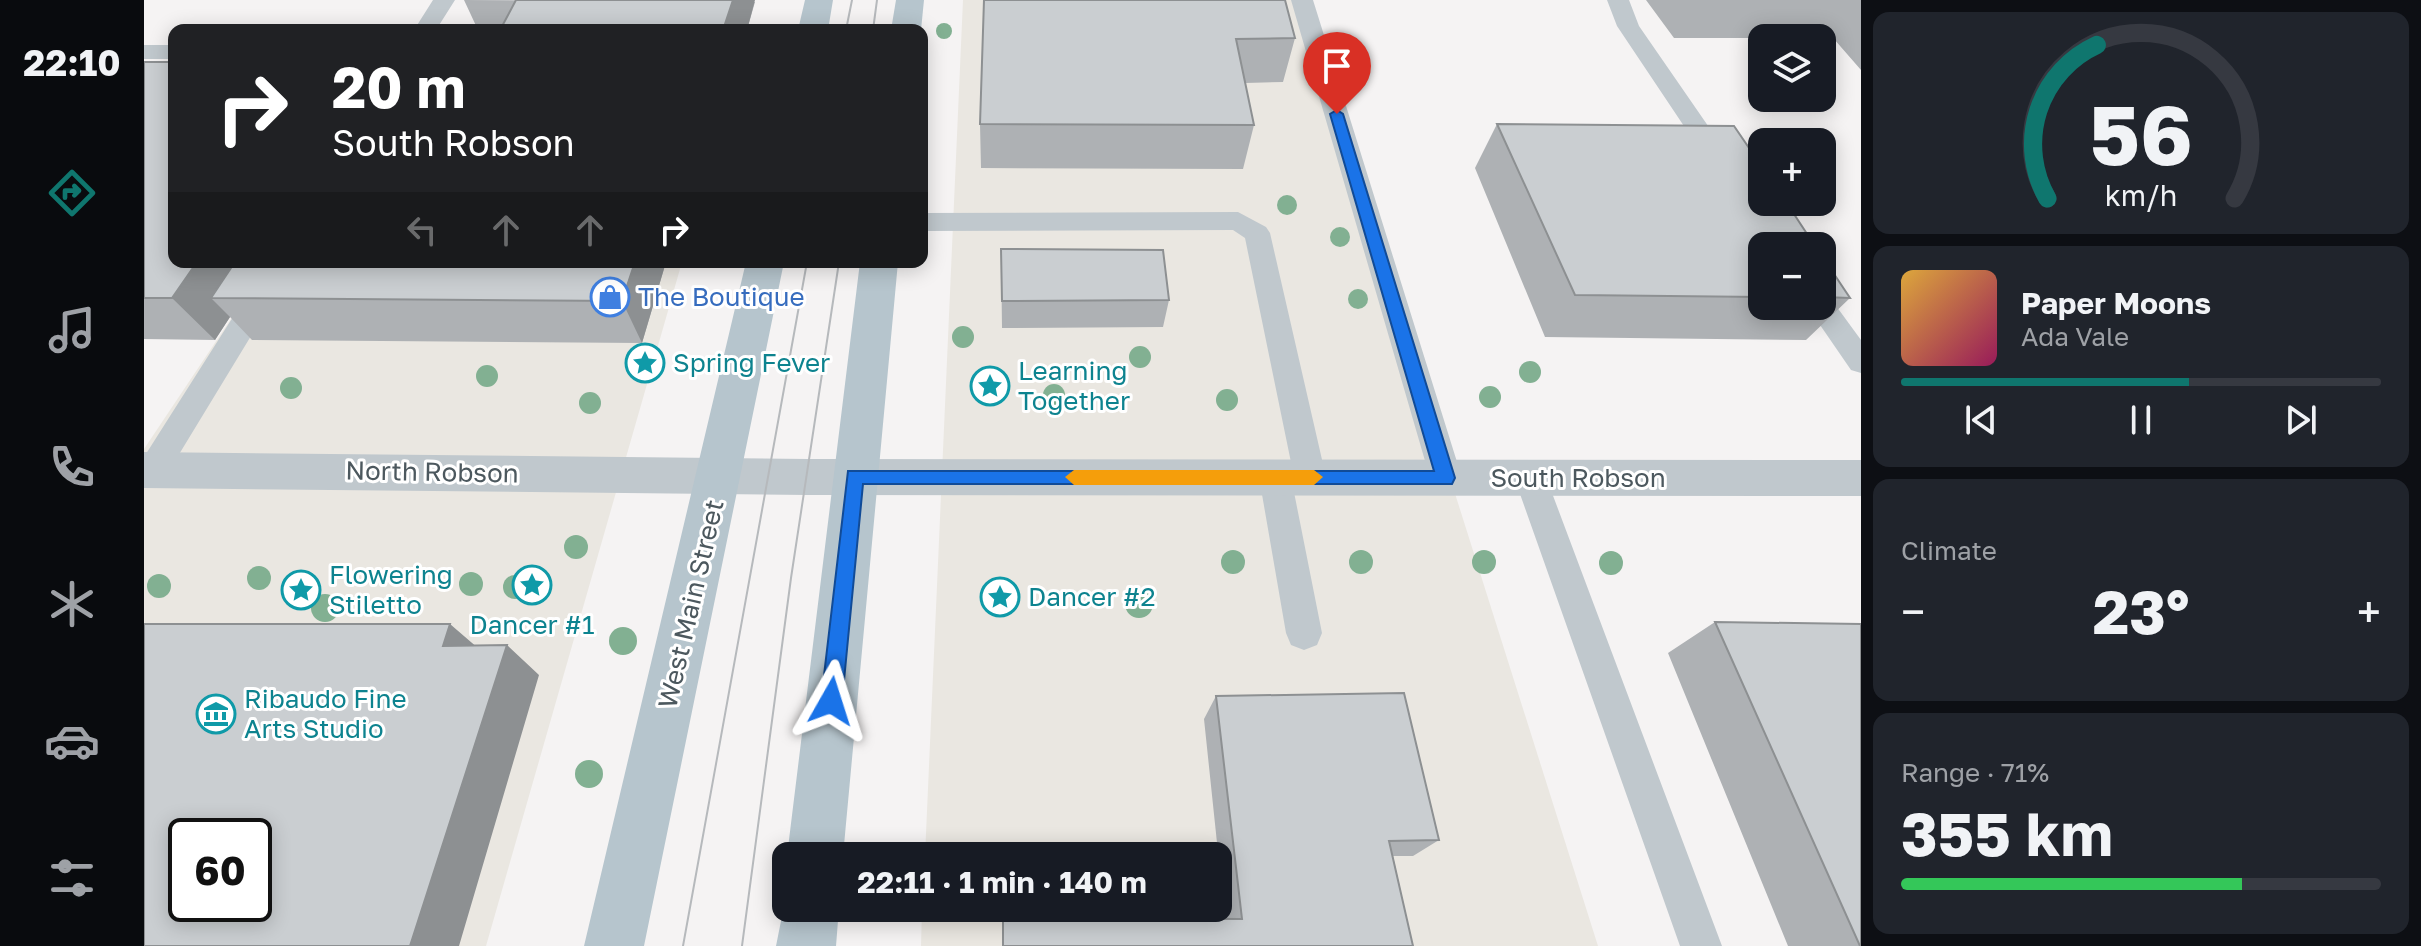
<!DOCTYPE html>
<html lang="en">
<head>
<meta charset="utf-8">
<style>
  :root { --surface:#171b24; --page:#20242c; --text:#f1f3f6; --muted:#9ea1a6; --line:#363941; --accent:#0f766e }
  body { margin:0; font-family:"Golos Text",sans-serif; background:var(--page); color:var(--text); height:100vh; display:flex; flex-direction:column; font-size:30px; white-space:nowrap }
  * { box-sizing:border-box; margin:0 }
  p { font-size:26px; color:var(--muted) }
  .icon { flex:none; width:44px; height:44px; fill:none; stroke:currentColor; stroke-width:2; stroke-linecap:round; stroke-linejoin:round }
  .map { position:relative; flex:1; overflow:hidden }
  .panel { display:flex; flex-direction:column; gap:12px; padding:12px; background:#0d0f14; width:560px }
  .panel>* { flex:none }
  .guide { position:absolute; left:24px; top:24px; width:760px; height:244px; border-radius:16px; box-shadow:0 4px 20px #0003; background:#202124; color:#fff; overflow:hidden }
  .fabs { position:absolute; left:1604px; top:24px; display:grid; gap:16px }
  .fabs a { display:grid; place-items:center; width:88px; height:88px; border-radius:16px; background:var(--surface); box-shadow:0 4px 20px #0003; font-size:40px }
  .speed { position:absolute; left:24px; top:818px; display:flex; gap:16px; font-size:40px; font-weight:700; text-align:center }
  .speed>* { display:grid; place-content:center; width:104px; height:104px; border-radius:50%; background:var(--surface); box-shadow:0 4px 20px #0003; line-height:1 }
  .speed .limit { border:4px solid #111; border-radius:12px; background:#fff; color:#111 }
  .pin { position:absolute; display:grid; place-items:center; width:68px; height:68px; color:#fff; margin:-82px -34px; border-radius:50% 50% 50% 0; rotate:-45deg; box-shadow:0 0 8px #0007 }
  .pin .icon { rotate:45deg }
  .me { position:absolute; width:88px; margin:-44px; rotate:6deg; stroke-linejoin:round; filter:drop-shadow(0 0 6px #0008) }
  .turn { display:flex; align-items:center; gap:28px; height:168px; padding:0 32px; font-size:36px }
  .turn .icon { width:104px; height:104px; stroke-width:2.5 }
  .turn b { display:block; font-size:56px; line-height:68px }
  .lanes { display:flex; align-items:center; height:76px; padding:0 32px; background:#0003; justify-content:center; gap:40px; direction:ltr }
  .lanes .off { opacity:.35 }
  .big { font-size:60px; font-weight:700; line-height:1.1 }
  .panel .card { flex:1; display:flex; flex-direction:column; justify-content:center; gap:12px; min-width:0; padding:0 28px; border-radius:16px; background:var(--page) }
  .panel .dial { align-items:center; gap:0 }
  .dial svg { height:208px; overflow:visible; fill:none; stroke:var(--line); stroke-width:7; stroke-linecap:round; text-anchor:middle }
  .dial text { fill:var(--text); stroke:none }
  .song { display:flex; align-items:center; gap:24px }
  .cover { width:96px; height:96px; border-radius:12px; background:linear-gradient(135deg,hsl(40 70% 55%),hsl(330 70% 35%)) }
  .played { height:8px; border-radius:4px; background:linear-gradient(90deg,var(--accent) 60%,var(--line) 60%) }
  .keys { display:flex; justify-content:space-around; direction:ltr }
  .heat { display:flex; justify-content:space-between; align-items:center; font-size:44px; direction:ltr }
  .charge { height:12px; border-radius:6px; background:linear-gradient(90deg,#34c759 71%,var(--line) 0) }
  .trip { position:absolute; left:628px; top:842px; width:460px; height:80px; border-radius:16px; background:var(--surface); box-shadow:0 4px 20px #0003; font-weight:700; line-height:80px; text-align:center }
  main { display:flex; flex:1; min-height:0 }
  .tab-bar { display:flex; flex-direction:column; width:144px; justify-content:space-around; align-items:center; background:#090b0e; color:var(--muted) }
  .tab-bar .icon { width:56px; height:56px }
  .tab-bar .selected { color:var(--accent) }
  .tab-bar b { font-size:36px; color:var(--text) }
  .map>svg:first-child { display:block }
  .commercial { fill:#eae7e1; fill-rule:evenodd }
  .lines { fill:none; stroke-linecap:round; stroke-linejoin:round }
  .service { fill:#c0c8cd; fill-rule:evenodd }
  .minor { fill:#c0c8cd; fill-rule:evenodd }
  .primary { fill:#b6c5cd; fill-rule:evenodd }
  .tram { stroke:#b6b9bc; stroke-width:2 }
  .tree { fill:#82b092 }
  .wall { fill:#aeb1b4 }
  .shaded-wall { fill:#8d9092 }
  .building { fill:#caced1; stroke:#8d9092; stroke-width:2; fill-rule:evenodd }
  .route { fill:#1a73e8; stroke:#114b97; stroke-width:2 }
  .slow { fill:#f59e0b }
  .labels { text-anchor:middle; stroke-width:6; stroke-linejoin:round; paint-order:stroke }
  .shop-label { font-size:26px; fill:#366cbe; stroke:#fff; text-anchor:start }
  .culture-label { font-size:26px; fill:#0d838f; stroke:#fff; text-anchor:start }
  .street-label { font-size:26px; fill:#4c585e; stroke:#fff }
</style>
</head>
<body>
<main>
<nav class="tab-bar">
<b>22:10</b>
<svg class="icon selected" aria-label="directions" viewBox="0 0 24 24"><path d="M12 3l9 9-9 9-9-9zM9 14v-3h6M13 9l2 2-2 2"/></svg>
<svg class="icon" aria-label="music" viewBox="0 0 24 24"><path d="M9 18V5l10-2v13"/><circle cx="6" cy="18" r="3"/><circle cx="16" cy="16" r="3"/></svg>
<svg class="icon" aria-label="phone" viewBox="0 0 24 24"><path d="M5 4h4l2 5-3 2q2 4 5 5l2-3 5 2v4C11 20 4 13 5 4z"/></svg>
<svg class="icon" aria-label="climate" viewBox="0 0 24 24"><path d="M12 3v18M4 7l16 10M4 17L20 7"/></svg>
<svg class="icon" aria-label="car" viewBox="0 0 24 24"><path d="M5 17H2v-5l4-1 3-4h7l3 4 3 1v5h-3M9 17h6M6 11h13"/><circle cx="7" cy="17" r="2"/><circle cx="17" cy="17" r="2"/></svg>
<svg class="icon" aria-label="filters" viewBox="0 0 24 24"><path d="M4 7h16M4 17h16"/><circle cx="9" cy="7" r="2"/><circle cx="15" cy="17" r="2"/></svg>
</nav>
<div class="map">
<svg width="1717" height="946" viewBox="0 0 1717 946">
  <rect width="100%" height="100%" fill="#f5f3f3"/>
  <!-- commercial -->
  <path class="commercial" d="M819 0H1155L1454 946H777L778 908H1074V856H781Z
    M125 262H538L342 946H0V449ZM42 836H110V904H42Z"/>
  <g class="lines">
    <!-- service -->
    <path class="service" d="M289 0H311L292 30H270Z
      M1147 0H1169L1318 478 1313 487 1302 491 1291 487 1286 478Z
      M1463 0H1485L1495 26 1589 162 1586 168H1568L1473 26Z
      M0 45H30V59H0Z
      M1094 212 1122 227 1126 233 1182 477 1177 486 1166 490 1155 486 1150 477 1101 238 1089 230 778 231V213Z
      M124 262H152L20 479 9 483 0 480V457Z
      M1678 296 1687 299 1717 340V373L1707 370 1663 306H1678Z
      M1131 464 1142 468 1147 477 1178 633 1173 645 1160 650 1147 645 1142 633 1115 477 1120 468Z
      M1386 464 1397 468 1402 477 1578 946H1536L1370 477 1375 468Z"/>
    <!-- minor -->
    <path class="minor" d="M0 452 664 459 1717 460V496L664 495 0 488Z"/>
    <!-- primary -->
    <path class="primary" d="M661 0H689L684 30H654Z
      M752 0H780L777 30H747Z
      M602 262H640L500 946H440Z
      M716 262H754L699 856H643Z
      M642 896V908H695L692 946H632Z"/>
    <!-- tram -->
    <path class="tram" d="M702 30 708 0
      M729 30 733 0
      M539 946 663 262
      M598 946 647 578 695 262"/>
  </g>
  <!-- trees -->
  <g class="tree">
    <circle cx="800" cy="31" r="8"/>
    <circle cx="1143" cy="205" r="10"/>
    <circle cx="1196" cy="237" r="10"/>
    <circle cx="1214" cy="299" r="10"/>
    <circle cx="819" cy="337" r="11"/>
    <circle cx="996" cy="357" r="11"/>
    <circle cx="1386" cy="372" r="11"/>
    <circle cx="343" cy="376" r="11"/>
    <circle cx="147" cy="388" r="11"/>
    <circle cx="910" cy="395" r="11"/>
    <circle cx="1346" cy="397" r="11"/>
    <circle cx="1083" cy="400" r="11"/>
    <circle cx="446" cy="403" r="11"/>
    <circle cx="432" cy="547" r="12"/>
    <circle cx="1089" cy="562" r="12"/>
    <circle cx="1217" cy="562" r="12"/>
    <circle cx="1340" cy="562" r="12"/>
    <circle cx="1467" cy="563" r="12"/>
    <circle cx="115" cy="578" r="12"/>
    <circle cx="327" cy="584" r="12"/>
    <circle cx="15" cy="586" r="12"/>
    <circle cx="371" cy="587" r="12"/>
    <circle cx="995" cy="604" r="14"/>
    <circle cx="181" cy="608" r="14"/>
    <circle cx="479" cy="641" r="14"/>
    <circle cx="445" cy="774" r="14"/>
  </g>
  <!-- wall -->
  <path class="wall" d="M320 0 611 2 603 30H334Z
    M840 0 1151 38 1139 82 1101 83 1110 125 1099 169 837 168 836 124Z
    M1502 0H1717V70L1690 39H1678V38H1530Z
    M0 62 30 262H522L498 343 108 340 86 317 71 340 0 339Z
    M1353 124 1618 246V306H1678V256L1706 298 1662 340 1401 337 1331 168Z
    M857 249 1025 300 1019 327 858 328Z
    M1571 622 1717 946H1644L1524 653Z
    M1072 696 1295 840 1269 856H1249L1269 946 1081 919 1060 719Z"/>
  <!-- shaded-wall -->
  <path class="shaded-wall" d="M589 0H611L603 30H579Z
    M53 262H120L67 298 86 317 71 340 28 298Z
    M491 262H522L498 343 478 301Z
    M306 624 342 655 299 646Z
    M363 645 395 675 315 946H266Z"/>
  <!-- building -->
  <path class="building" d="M372 0H589L579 30H356Z
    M840 0H1141L1151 38 1092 39 1110 125 836 124Z
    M0 62H30V262H53L28 298H0Z
    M1353 124 1590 126 1618 167V202H1642L1671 246H1618V297L1431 295Z
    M857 249 1019 250 1025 300 858 301Z
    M1678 256 1706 298 1678 297Z
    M91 262H491L478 301 67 298Z
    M1571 622 1717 624V946H1716Z
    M0 624H306L299 646 363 645 266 946H0ZM42 836H110V904H42Z
    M1260 693 1295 840 1245 841 1269 946H859V918L1098 919 1072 696Z"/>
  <!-- route -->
  <path class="route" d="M1193 110 1199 114 1311 478 1308 484H719L698 701 695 708 687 711 680 708 677 701 704 471H1290L1186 114Z"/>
  <!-- slow -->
  <path class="slow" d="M930 470H1170L1179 477 1170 485H930L921 477Z"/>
  <!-- icons -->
  <defs>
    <g id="shop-ring" transform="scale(2)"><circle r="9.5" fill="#fff" stroke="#3f7fe0" stroke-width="1.5"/><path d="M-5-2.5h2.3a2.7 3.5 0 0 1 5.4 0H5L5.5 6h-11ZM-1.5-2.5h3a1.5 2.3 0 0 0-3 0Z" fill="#3f7fe0"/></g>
    <g id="sight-ring" transform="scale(2)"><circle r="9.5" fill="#fff" stroke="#0f9aa8" stroke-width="1.5"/><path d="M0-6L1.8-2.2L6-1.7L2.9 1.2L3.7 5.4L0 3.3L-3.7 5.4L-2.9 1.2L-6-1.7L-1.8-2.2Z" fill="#0f9aa8"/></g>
    <g id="museum-ring" transform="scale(2)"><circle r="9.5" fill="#fff" stroke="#0f9aa8" stroke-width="1.5"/><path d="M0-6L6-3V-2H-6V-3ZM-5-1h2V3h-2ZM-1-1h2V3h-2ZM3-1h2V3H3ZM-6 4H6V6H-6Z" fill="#0f9aa8"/></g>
  </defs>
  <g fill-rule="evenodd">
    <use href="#shop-ring" x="466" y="297"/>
    <use href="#sight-ring" x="501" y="363"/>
    <use href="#sight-ring" x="846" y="386"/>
    <use href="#sight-ring" x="388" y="585"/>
    <use href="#sight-ring" x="157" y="590"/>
    <use href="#sight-ring" x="856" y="597"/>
    <use href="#museum-ring" x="72" y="714"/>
  </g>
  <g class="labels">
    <!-- shop labels -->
    <g class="shop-label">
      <text x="494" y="306">The Boutique</text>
    </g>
    <!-- culture labels -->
    <g class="culture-label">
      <text x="529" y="372">Spring Fever</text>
      <text x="874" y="380">Learning<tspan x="874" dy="30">Together</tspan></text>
      <text x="185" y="584">Flowering<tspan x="185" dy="30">Stiletto</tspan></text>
      <text x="884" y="606">Dancer #2</text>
      <text x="388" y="634" text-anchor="middle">Dancer #1</text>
      <text x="100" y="708">Ribaudo Fine<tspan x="100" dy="30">Arts Studio</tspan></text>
    </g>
    <!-- street labels -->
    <g class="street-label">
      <text transform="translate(288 472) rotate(1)" y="9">North Robson</text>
      <text x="1434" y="487">South Robson</text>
      <text transform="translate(547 604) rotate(-77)" y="9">West Main Street</text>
    </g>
  </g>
</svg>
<div class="fabs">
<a><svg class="icon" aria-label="layers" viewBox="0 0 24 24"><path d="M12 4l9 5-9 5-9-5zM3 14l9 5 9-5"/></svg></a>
<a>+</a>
<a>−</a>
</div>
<div class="speed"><div class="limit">60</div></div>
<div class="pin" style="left:1193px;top:114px;background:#d93025"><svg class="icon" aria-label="arrive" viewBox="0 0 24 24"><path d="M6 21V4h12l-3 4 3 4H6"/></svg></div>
<svg class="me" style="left:687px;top:701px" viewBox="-20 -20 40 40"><path d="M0-17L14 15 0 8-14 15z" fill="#1a73e8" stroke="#fff" stroke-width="4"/></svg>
<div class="trip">22:11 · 1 min · 140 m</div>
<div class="guide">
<div class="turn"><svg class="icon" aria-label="right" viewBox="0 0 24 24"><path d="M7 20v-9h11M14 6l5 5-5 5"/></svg><div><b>20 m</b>South Robson</div></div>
<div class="lanes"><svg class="icon off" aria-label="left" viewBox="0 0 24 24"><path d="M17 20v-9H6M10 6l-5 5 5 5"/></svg><svg class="icon off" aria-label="ahead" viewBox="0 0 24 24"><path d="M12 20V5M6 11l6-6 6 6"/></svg><svg class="icon off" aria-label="ahead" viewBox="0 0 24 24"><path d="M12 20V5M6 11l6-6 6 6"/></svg><svg class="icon" aria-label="right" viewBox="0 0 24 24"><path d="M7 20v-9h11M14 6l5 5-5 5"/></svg></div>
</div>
</div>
<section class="panel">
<div class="card dial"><svg viewBox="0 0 100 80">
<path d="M14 69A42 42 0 1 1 86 69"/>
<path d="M14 69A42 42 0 0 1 33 10" stroke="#0f766e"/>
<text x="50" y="56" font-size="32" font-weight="700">56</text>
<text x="50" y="72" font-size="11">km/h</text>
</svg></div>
<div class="card">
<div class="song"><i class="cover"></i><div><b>Paper Moons</b><p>Ada Vale</p></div></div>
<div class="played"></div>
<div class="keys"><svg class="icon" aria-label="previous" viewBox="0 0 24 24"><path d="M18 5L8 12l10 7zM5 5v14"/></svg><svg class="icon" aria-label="pause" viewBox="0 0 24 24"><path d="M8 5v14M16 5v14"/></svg><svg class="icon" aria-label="next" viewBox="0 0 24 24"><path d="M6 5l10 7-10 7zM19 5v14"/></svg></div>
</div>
<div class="card"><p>Climate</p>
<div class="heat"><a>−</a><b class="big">23°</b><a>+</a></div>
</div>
<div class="card"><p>Range · 71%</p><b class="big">355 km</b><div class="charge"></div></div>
</section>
</main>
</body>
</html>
